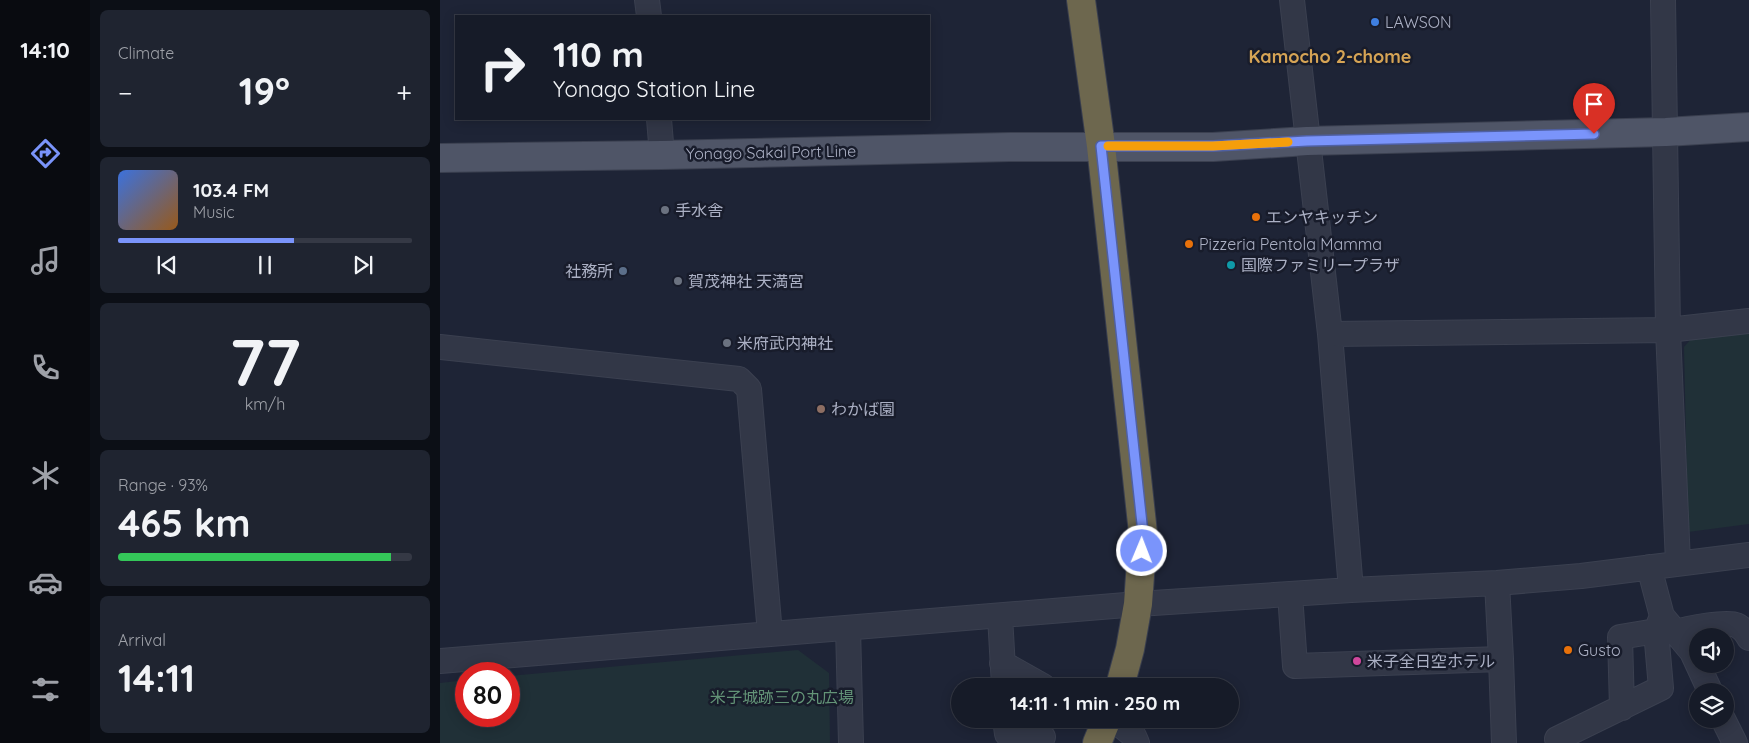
<!DOCTYPE html>
<html lang="en">
<head>
<meta charset="utf-8">
<style>
  :root { --surface:#161b28; --page:#1f2430; --text:#f1f3f6; --muted:#9ea1a8; --line:#353945; --accent:#7a94fb }
  body { margin:0; font-family:Quicksand,"Noto Sans JP",sans-serif; background:var(--page); color:var(--text); height:100vh; display:flex; flex-direction:column; font-size:19px; white-space:nowrap }
  * { box-sizing:border-box; margin:0 }
  p { font-size:16px; color:var(--muted) }
  .icon { flex:none; width:28px; height:28px; fill:none; stroke:currentColor; stroke-width:2; stroke-linecap:round; stroke-linejoin:round }
  .map { position:relative; flex:1; overflow:hidden }
  .side { display:flex; flex-direction:column; gap:10px; padding:10px; background:#0c0f16; width:350px }
  .side>* { flex:none }
  .top-card { position:absolute; left:15px; top:15px; width:475px; height:105px; border-radius:0px; box-shadow:0 2px 12px #0003,0 0 0 1px var(--line); background:#161b28; color:var(--text); overflow:hidden }
  .tools { position:absolute; left:1249px; top:628px; display:grid; gap:10px }
  .tools a { display:grid; place-items:center; width:45px; height:45px; border-radius:50%; background:var(--surface); box-shadow:0 2px 12px #0003,0 0 0 1px var(--line); font-size:25px }
  .speed { position:absolute; left:15px; top:662px; display:flex; gap:10px; font-size:25px; font-weight:700; text-align:center }
  .speed>* { display:grid; place-content:center; width:65px; height:65px; border-radius:50%; background:var(--surface); box-shadow:0 2px 12px #0003,0 0 0 1px var(--line); line-height:1 }
  .speed .limit { border:8px solid #d22; background:#fff; color:#111 }
  .pin { position:absolute; display:grid; place-items:center; width:42px; height:42px; color:#fff; margin:-51px -21px; border-radius:50% 50% 50% 0; rotate:-45deg; box-shadow:0 0 5px #0007 }
  .pin .icon { rotate:45deg }
  .me { position:absolute; width:55px; margin:-28px; rotate:1deg; stroke-linejoin:round; filter:drop-shadow(0 0 4px #0008) }
  .turn { display:flex; align-items:center; gap:18px; height:105px; padding:0 15px; font-size:22px }
  .turn .icon { width:65px; height:65px; stroke-width:2.5 }
  .turn b { display:block; font-size:35px; line-height:42px }
  .big { font-size:38px; font-weight:700; line-height:1.1 }
  .side .widget { flex:1; display:flex; flex-direction:column; justify-content:center; gap:8px; min-width:0; padding:0 18px; border-radius:8px; background:var(--page) }
  .side .dial { align-items:center; gap:0 }
  .dial b { font-size:65px; line-height:1 }
  .song { display:flex; align-items:center; gap:15px }
  .cover { width:60px; height:60px; border-radius:8px; background:linear-gradient(135deg,hsl(220 70% 55%),hsl(30 70% 35%)) }
  .played { height:5px; border-radius:2px; background:linear-gradient(90deg,var(--accent) 60%,var(--line) 60%) }
  .keys { display:flex; justify-content:space-around; direction:ltr }
  .heat { display:flex; justify-content:space-between; align-items:center; font-size:28px; direction:ltr }
  .charge { height:8px; border-radius:4px; background:linear-gradient(90deg,#34c759 93%,var(--line) 0) }
  .trip { position:absolute; left:511px; top:678px; width:288px; height:50px; border-radius:25px; background:var(--surface); box-shadow:0 2px 12px #0003,0 0 0 1px var(--line); font-weight:700; line-height:50px; text-align:center }
  main { display:flex; flex:1; min-height:0 }
  .tab-bar { display:flex; flex-direction:column; width:90px; justify-content:space-around; align-items:center; background:#090b10; color:var(--muted) }
  .tab-bar .icon { width:35px; height:35px }
  .tab-bar .on { color:var(--accent) }
  .tab-bar b { font-size:22px; color:var(--text) }
  .map>svg:first-child { display:block }
  .green { fill:#203037 }
  .lines { fill:none; stroke-linecap:round; stroke-linejoin:round }
  .minor-casing { stroke:#3b4050; stroke-width:26 }
  .major-casing { stroke:#3b4050; stroke-width:30 }
  .highway-casing { stroke:#393e4e; stroke-width:30 }
  .minor { stroke:#323747; stroke-width:24 }
  .major { stroke:#4f5567; stroke-width:28 }
  .highway { stroke:#6d674e; stroke-width:28 }
  .route-casing { stroke:#4f60a3; stroke-width:12 }
  .route { stroke:#7a94fb; stroke-width:9 }
  .slow { stroke:#f59e0b; stroke-width:9 }
  .shop-dot { fill:#3f7fe0; stroke:#181c2b; stroke-width:2 }
  .worship-dot { fill:#6b7280; stroke:#181c2b; stroke-width:2 }
  .food-dot { fill:#e8710a; stroke:#181c2b; stroke-width:2 }
  .culture-dot { fill:#0f9aa8; stroke:#181c2b; stroke-width:2 }
  .service-dot { fill:#5c6f8a; stroke:#181c2b; stroke-width:2 }
  .education-dot { fill:#8d6e63; stroke:#181c2b; stroke-width:2 }
  .hotel-dot { fill:#d1479c; stroke:#181c2b; stroke-width:2 }
  .labels { text-anchor:middle; stroke-width:5; stroke-linejoin:round; paint-order:stroke }
  .poi-label { font-size:16px; fill:#abb0c4; stroke:#181c2b; text-anchor:start }
  .street-label { font-size:16px; fill:#abb0c4; stroke:#181c2b }
  .park-label { font-size:16px; fill:#639477; stroke:#181c2b }
  .neighbourhood-label { font-size:18px; font-weight:bold; fill:#d6a455; stroke:#181c2b }
</style>
</head>
<body>
<main>
<nav class="tab-bar">
<b>14:10</b>
<svg class="icon on" aria-label="directions" viewBox="0 0 24 24"><path d="M12 3l9 9-9 9-9-9zM9 14v-3h6M13 9l2 2-2 2"/></svg>
<svg class="icon" aria-label="music" viewBox="0 0 24 24"><path d="M9 18V5l10-2v13"/><circle cx="6" cy="18" r="3"/><circle cx="16" cy="16" r="3"/></svg>
<svg class="icon" aria-label="phone" viewBox="0 0 24 24"><path d="M5 4h4l2 5-3 2q2 4 5 5l2-3 5 2v4C11 20 4 13 5 4z"/></svg>
<svg class="icon" aria-label="climate" viewBox="0 0 24 24"><path d="M12 3v18M4 7l16 10M4 17L20 7"/></svg>
<svg class="icon" aria-label="car" viewBox="0 0 24 24"><path d="M5 17H2v-5l4-1 3-4h7l3 4 3 1v5h-3M9 17h6M6 11h13"/><circle cx="7" cy="17" r="2"/><circle cx="17" cy="17" r="2"/></svg>
<svg class="icon" aria-label="filters" viewBox="0 0 24 24"><path d="M4 7h16M4 17h16"/><circle cx="9" cy="7" r="2"/><circle cx="15" cy="17" r="2"/></svg>
</nav>
<section class="side">
<div class="widget"><p>Climate</p>
<div class="heat"><a>−</a><b class="big">19°</b><a>+</a></div>
</div>
<div class="widget">
<div class="song"><i class="cover"></i><div><b>103.4 FM</b><p>Music</p></div></div>
<div class="played"></div>
<div class="keys"><svg class="icon" aria-label="previous" viewBox="0 0 24 24"><path d="M18 5L8 12l10 7zM5 5v14"/></svg><svg class="icon" aria-label="pause" viewBox="0 0 24 24"><path d="M8 5v14M16 5v14"/></svg><svg class="icon" aria-label="next" viewBox="0 0 24 24"><path d="M6 5l10 7-10 7zM19 5v14"/></svg></div>
</div>
<div class="widget dial"><b>77</b><p>km/h</p></div>
<div class="widget"><p>Range · 93%</p><b class="big">465 km</b><div class="charge"></div></div>
<div class="widget"><p>Arrival</p><b class="big">14:11</b></div>
</section>
<div class="map">
<svg width="1309" height="743" viewBox="0 0 1309 743">
  <rect width="100%" height="100%" fill="#1e2436"/>
  <!-- green -->
  <path class="green" d="M1309 333V524L1248 532 1244 347 1252 338Z
    M358 650 389 673 390 743H0V683L26 680V716H69V676Z"/>
  <g class="lines">
    <!-- minor casing -->
    <g class="minor-casing">
      <path id="minor" d="M207 0 209 16
        M852 0 890 334 911 590
        M1223 0 1228 330 1238 563
        M219 119 222 155
        M890 334 1228 330 1309 321
        M0 347 299 379 309 389 330 634
        M850 594 855 666 1061 659 1057 583
        M560 616 564 686
        M1222 616 1252 652 1270 691
        M408 628 411 743
        M1237 632C1247 628 1288 621 1296 625 1303 628 1306 632 1309 638
        M1061 659 1064 743
        M0 661 698 604 911 590 1057 583 1141 576 1309 555
        M562 663 603 686
        M1182 708 1180 637 1216 631
        M565 719 567 734 577 743
        M577 719 603 737 600 743
        M673 719 694 736 697 743
        M1283 719 1295 743
        M1117 739 1221 688 1216 631 1222 616 1209 567"/>
    </g>
    <!-- major casing -->
    <g class="major-casing">
      <path id="major" d="M0 158 222 155 570 147H773L867 141 1226 132 1309 127"/>
    </g>
    <!-- highway casing -->
    <g class="highway-casing">
      <path id="highway" d="M641 0 661 146 703 533 698 604 690 649 680 686
        M657 743 667 719"/>
    </g>
    <!-- minor -->
    <use href="#minor" class="minor"/>
    <!-- major -->
    <use href="#major" class="major"/>
    <!-- highway -->
    <use href="#highway" class="highway"/>
  </g>
  <g class="lines">
    <!-- route casing -->
    <g class="route-casing">
      <path id="route" d="M702 551 703 533 661 146H773L867 141 1154 134"/>
    </g>
    <!-- route -->
    <use href="#route" class="route"/>
    <!-- slow -->
    <path class="slow" d="M668 146H773L848 142"/>
  </g>
  <!-- markers -->
  <circle class="shop-dot" cx="935" cy="22" r="5"/>
  <g class="worship-dot">
    <circle cx="225" cy="210" r="5"/>
    <circle cx="238" cy="281" r="5"/>
    <circle cx="287" cy="343" r="5"/>
  </g>
  <g class="food-dot">
    <circle cx="816" cy="217" r="5"/>
    <circle cx="749" cy="244" r="5"/>
    <circle cx="1128" cy="650" r="5"/>
  </g>
  <circle class="culture-dot" cx="791" cy="265" r="5"/>
  <circle class="service-dot" cx="183" cy="271" r="5"/>
  <circle class="education-dot" cx="381" cy="409" r="5"/>
  <circle class="hotel-dot" cx="917" cy="661" r="5"/>
  <g class="labels">
    <!-- poi labels -->
    <g class="poi-label">
      <text x="945" y="28">LAWSON</text>
      <text x="235" y="216">手水舎</text>
      <text x="826" y="223">エンヤキッチン</text>
      <text x="759" y="250">Pizzeria Pentola Mamma</text>
      <text x="801" y="271">国際ファミリープラザ</text>
      <text x="173" y="277" text-anchor="end">社務所</text>
      <text x="248" y="287">賀茂神社 天満宮</text>
      <text x="297" y="349">米府武内神社</text>
      <text x="391" y="415">わかば園</text>
      <text x="1138" y="656">Gusto</text>
      <text x="927" y="667">米子全日空ホテル</text>
    </g>
    <!-- street labels -->
    <g class="street-label">
      <text transform="translate(331 152) rotate(-1)" y="6">Yonago Sakai Port Line</text>
    </g>
    <!-- park labels -->
    <g class="park-label">
      <text x="342" y="703">米子城跡三の丸広場</text>
    </g>
    <!-- neighbourhood labels -->
    <g class="neighbourhood-label">
      <text x="890" y="63">Kamocho 2-chome</text>
    </g>
  </g>
</svg>
<div class="tools">
<a><svg class="icon" aria-label="sound" viewBox="0 0 24 24"><path d="M4 9h4l5-4v14l-5-4H4zM17 9q2 3 0 6"/></svg></a>
<a><svg class="icon" aria-label="layers" viewBox="0 0 24 24"><path d="M12 4l9 5-9 5-9-5zM3 14l9 5 9-5"/></svg></a>
</div>
<div class="speed"><div class="limit">80</div></div>
<div class="pin" style="left:1154px;top:134px;background:#d93025"><svg class="icon" aria-label="arrive" viewBox="0 0 24 24"><path d="M6 21V4h12l-3 4 3 4H6"/></svg></div>
<svg class="me" style="left:702px;top:551px" viewBox="-20 -20 40 40"><circle r="17" fill="#7a94fb" stroke="#fff" stroke-width="3"/><path d="M0-11L8 9 0 5-8 9z" fill="#fff"/></svg>
<div class="trip">14:11 · 1 min · 250 m</div>
<div class="top-card">
<div class="turn"><svg class="icon" aria-label="right" viewBox="0 0 24 24"><path d="M7 20v-9h11M14 6l5 5-5 5"/></svg><div><b>110 m</b>Yonago Station Line</div></div>
</div>
</div>
</main>
</body>
</html>
